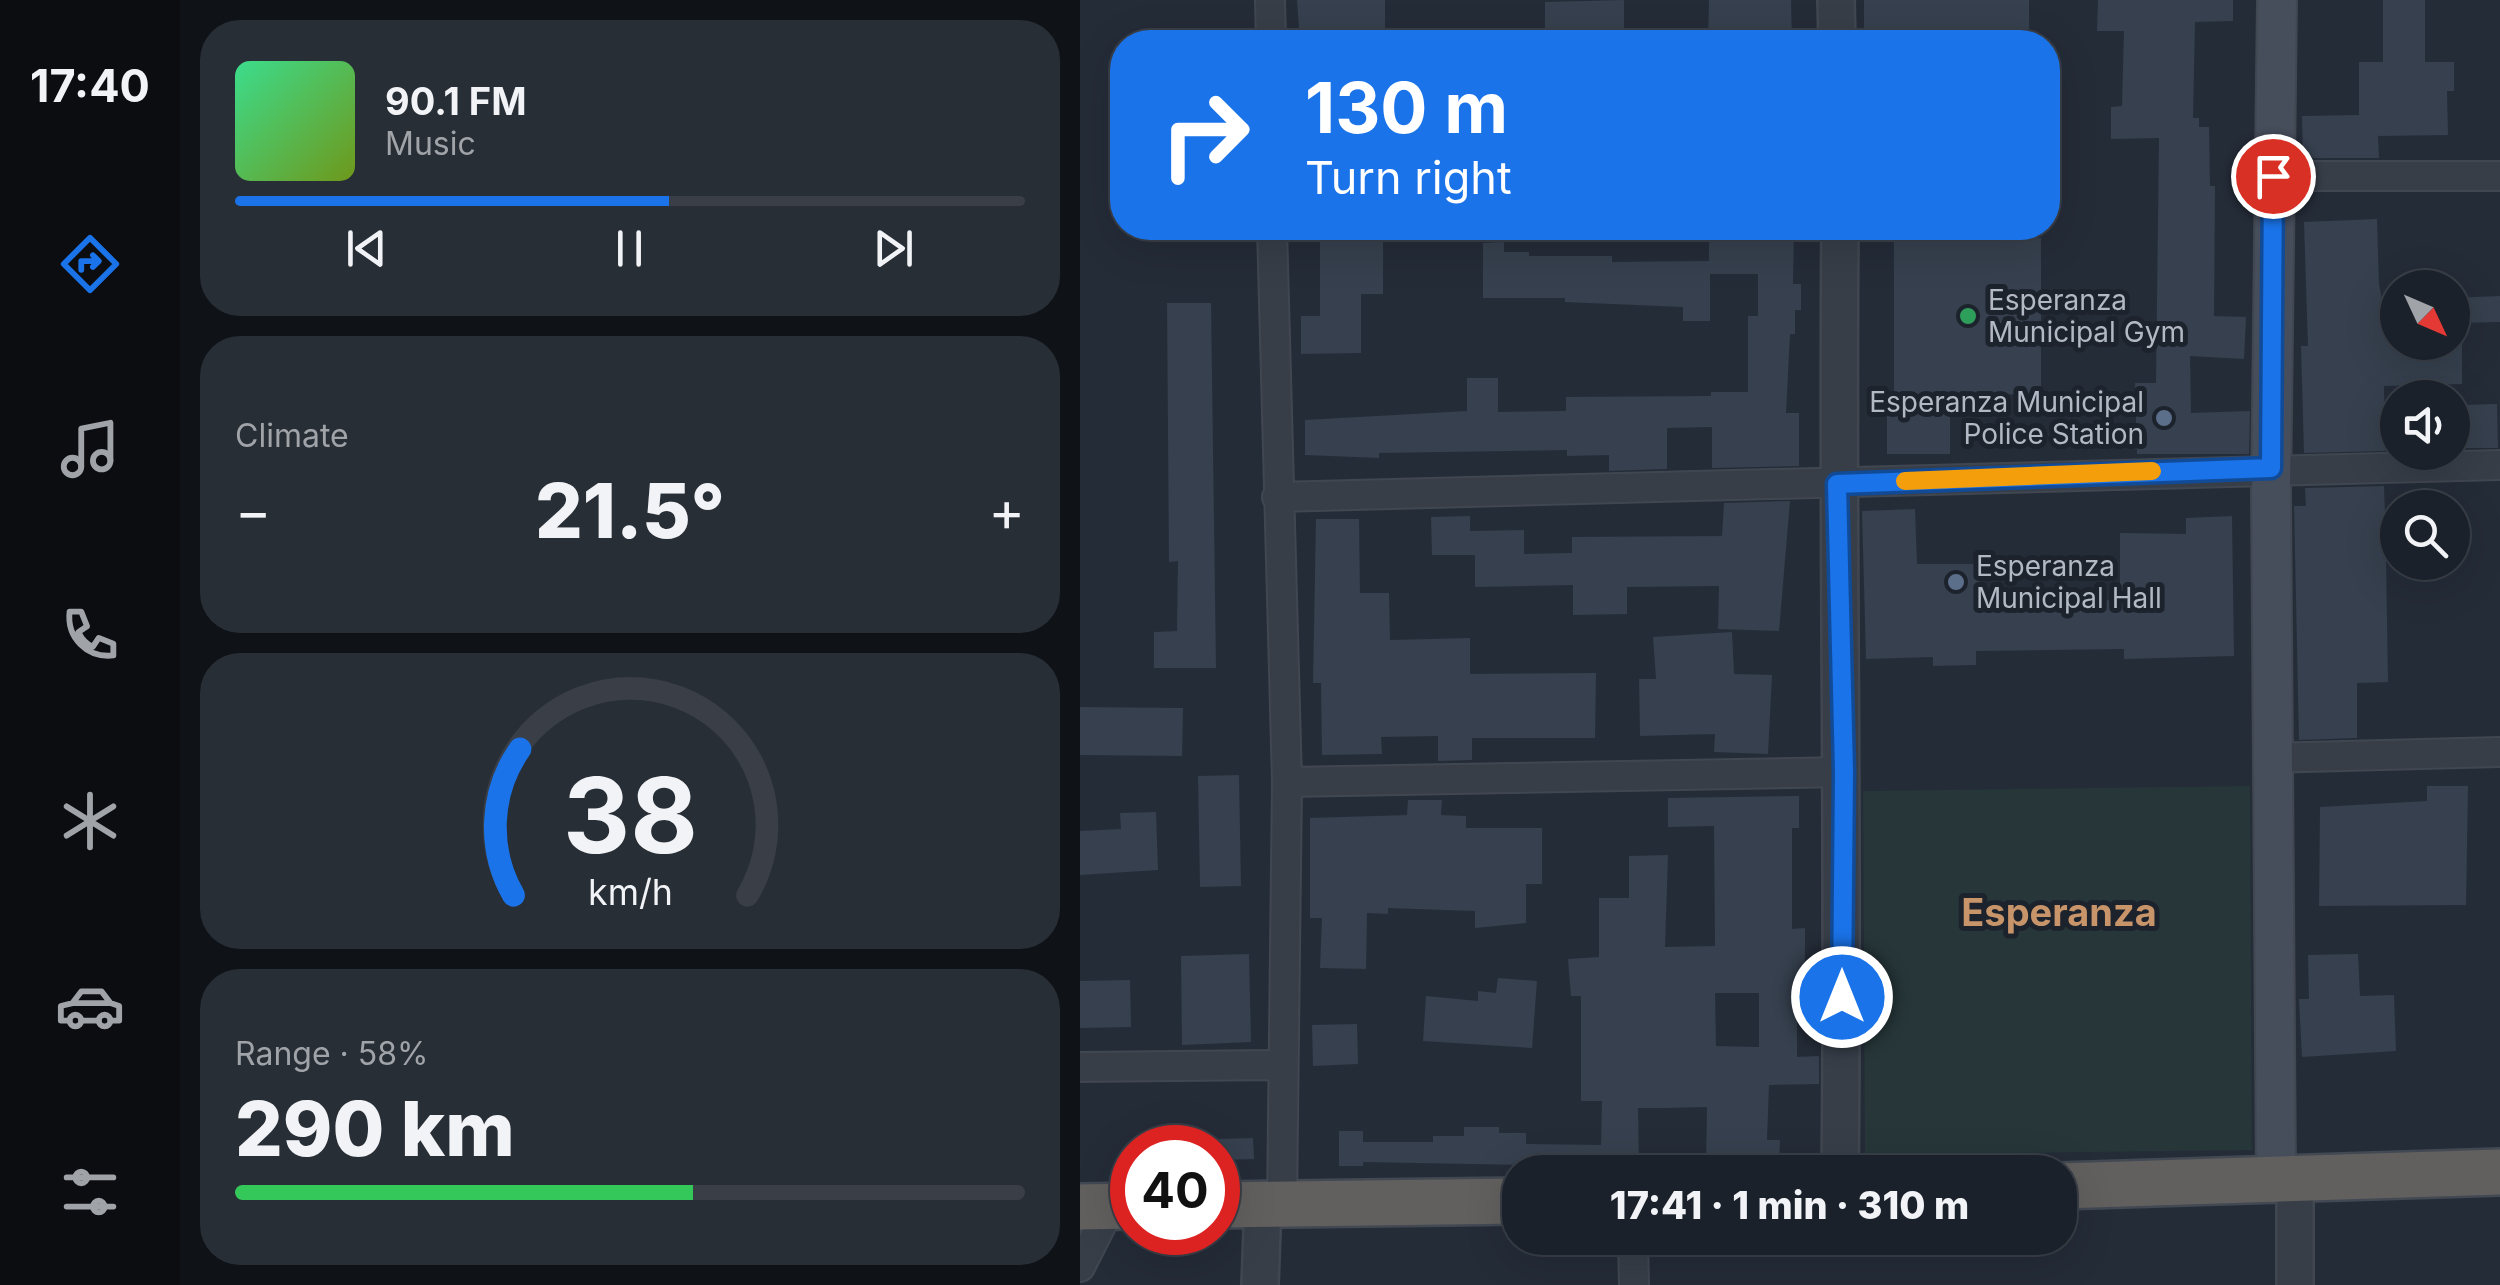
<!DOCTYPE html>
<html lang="en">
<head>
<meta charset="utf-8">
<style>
  :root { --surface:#1b212a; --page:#282e36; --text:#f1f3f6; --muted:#a0a3a8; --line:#393e47; --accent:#1a73e8 }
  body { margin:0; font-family:Inter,sans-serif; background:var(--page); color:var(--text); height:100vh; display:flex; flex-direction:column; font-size:38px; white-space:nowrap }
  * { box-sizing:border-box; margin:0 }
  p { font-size:32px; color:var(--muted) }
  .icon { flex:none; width:55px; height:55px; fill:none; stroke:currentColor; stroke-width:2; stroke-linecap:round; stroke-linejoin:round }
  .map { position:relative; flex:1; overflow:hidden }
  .details { display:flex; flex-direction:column; gap:20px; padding:20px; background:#0f1217; width:900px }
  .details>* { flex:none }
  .hud { position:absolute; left:30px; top:30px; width:950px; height:210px; border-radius:40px; box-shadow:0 10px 40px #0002,0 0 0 2px var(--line); background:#1a73e8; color:#fff; overflow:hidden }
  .needle { width:65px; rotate:134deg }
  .tools { position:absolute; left:1300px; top:270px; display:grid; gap:20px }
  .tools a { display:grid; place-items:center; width:90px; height:90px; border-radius:50%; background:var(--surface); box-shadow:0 10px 40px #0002,0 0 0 2px var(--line); font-size:50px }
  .speed { position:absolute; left:30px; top:1125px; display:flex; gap:20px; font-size:50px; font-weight:700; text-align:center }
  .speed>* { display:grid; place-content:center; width:130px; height:130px; border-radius:50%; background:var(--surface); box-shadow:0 10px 40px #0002,0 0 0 2px var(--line); line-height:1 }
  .speed .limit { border:15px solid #d22; background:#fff; color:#111 }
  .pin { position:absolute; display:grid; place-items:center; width:85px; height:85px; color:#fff; margin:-42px; border:5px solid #fff; border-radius:50%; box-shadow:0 2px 10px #0007 }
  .me { position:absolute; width:110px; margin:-55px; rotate:0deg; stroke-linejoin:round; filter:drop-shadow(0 0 8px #0008) }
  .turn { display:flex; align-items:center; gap:35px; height:210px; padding:0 30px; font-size:45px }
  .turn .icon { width:130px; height:130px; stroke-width:2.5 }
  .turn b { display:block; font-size:70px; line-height:85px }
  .big { font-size:75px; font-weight:800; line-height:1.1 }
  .details .widget { flex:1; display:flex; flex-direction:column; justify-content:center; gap:15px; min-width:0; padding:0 35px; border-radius:40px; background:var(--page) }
  .details .dial { align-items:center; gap:0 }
  .dial svg { height:260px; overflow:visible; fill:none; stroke:var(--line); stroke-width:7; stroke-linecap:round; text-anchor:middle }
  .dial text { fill:var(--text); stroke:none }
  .song { display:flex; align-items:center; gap:30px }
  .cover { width:120px; height:120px; border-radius:15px; background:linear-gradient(135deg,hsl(150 70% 55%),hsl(80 70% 35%)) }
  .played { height:10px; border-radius:5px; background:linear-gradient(90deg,var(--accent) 55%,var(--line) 55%) }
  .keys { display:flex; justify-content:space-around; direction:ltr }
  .heat { display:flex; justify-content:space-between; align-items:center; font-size:55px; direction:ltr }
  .charge { height:15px; border-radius:8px; background:linear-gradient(90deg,#34c759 58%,var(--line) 0) }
  .trip { position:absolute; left:422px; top:1155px; width:575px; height:100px; border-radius:40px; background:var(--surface); box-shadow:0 10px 40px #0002,0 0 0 2px var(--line); font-weight:800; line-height:100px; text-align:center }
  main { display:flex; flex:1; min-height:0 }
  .tabs { display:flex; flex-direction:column; width:180px; justify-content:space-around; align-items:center; background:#0b0d11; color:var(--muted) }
  .tabs .icon { width:70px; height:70px }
  .tabs .on { color:var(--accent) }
  .tabs b { font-size:45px; color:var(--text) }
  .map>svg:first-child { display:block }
  .green { fill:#263639 }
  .building { fill:#36404e; fill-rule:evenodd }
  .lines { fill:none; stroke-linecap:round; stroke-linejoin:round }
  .minor-casing { stroke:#414751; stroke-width:32 }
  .tertiary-casing { stroke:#414751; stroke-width:40 }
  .secondary-casing { stroke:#414751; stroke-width:42 }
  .trunk-casing { stroke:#424953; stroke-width:50 }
  .minor { stroke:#373e48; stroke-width:28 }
  .tertiary { stroke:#373e48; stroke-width:35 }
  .secondary { stroke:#464d5b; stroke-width:38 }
  .trunk { stroke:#61605e; stroke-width:45 }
  .route-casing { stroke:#114b97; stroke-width:25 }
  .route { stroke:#1a73e8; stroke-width:18 }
  .slow { stroke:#f59e0b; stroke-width:18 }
  .leisure-dot { fill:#2e9e5b; stroke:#1d232d; stroke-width:4 }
  .service-dot { fill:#5c6f8a; stroke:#1d232d; stroke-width:4 }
  .labels { text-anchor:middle; stroke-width:10; stroke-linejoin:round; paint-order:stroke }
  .poi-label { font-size:28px; fill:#b2b9c4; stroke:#1d232d; text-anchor:start }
  .district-label { font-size:38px; font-weight:bold; fill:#c89469; stroke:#1d232d }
</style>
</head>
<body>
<main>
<nav class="tabs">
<b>17:40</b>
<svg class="icon on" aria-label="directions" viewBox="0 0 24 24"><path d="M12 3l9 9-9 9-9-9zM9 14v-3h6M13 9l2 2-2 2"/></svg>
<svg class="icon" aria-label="music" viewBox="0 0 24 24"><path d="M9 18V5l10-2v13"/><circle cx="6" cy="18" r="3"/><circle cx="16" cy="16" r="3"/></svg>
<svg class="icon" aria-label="phone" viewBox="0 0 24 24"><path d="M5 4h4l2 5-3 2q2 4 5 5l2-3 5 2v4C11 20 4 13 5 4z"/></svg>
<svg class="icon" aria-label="climate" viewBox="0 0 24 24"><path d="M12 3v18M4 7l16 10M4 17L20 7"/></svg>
<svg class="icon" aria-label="car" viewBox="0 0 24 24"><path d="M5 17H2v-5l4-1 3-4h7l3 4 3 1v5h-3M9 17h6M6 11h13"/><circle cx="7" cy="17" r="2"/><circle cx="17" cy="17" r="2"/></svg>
<svg class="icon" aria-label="filters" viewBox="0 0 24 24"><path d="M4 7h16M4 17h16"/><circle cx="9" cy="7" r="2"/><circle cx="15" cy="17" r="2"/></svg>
</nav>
<section class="details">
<div class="widget">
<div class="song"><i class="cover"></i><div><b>90.1 FM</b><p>Music</p></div></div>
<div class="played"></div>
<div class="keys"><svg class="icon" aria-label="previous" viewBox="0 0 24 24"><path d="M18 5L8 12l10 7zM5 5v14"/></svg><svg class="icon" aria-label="pause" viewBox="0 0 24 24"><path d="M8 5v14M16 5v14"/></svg><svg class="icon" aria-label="next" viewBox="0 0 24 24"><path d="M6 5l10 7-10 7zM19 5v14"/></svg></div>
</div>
<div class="widget"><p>Climate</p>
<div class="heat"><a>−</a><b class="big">21.5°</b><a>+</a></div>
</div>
<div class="widget dial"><svg viewBox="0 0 100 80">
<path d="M14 69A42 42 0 1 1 86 69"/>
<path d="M14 69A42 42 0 0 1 16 24" stroke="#1a73e8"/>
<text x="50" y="56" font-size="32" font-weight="700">38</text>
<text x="50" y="72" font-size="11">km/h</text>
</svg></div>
<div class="widget"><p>Range · 58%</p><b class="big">290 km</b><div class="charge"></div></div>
</section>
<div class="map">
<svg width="1420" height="1285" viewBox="0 0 1420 1285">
  <rect width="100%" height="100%" fill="#242c38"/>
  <!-- green -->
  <path class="green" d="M1170 786 1172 1150 785 1155 783 791Z"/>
  <!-- building -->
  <path class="building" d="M217 0H305V31H260V42H220Z
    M544 0V42H465V2Z
    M629 0H711L712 42H628Z
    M784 0H949V31L784 33Z
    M1018 0H1153V21L1115 22 1113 118H1119V127H1129L1130 186H1135L1134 316 1166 317 1164 359 1110 356 1111 413 1170 411 1169 454H1057L1055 383H1076L1079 138 1031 139V107L1042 106 1044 31H1017Z
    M1303 0H1345V62H1374V91H1367L1368 135 1298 136 1299 158H1223L1222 116 1279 115V62H1303Z
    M1297 219 1299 284 1302 300 1318 299V342H1382V384L1304 386 1305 451 1224 453 1221 346H1228L1224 222Z
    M714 228 713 284H721V310H715V334H710L706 413H719V466L632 468V427L587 428V469L529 471V455L487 456V450L299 453V458L225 455V420L387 411V378H418V412L486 411V397L631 396V392H668V316H678V274H630V321H603V307L485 302V298H403V243L424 242V252H449V256H532V262L629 261V229Z
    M830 228H943V238H961V394L870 395V454H807V405H814V239H830Z
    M303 233V294H281V353L221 354V316H240V234Z
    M1420 296V322L1372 323V298Z
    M87 303H131L136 668H74V632L97 631 98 561 89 562Z
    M1417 404 1418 448H1386L1384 405Z
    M1304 486 1305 513 1318 512V559L1306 560 1308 682 1277 683V738L1219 740 1214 506H1226L1225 488Z
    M710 501 699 631 638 629 639 586 547 587V614L493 615V585L395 587V555H352L351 517 390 516V531L444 530V554L492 553V537L642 536 644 503Z
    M835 509 837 564H899V602L1040 600V533L1106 534V518L1152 516 1154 656 1044 659V649L896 651V665L853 666V657L786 659 782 511Z
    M236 519H279L280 593H309L310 640 390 638V674L516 673 515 738H392V760L358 761V736L301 737 302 754 242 755 241 683H233Z
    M652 632 654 674 692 675 688 754 634 752 635 734 560 736 559 679H576L573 637Z
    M0 707 103 708 102 756 0 755Z
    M159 775 161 886 120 887 118 776Z
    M1347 786H1388L1386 905 1239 906 1240 807 1347 801Z
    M719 796V828H712V929L725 928V992H717V1057L739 1056V1084L689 1085 687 1140H700L699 1162 626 1163 627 1107 585 1108H558L559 1167 283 1162V1166H259V1131H283V1142H353V1136H384V1127H419V1133H446V1144L521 1145 522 1101H501V996H491L488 959 519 957V898H549V856L588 855 585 947 635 946 634 826 588 827V798ZM635 993H679V1047L636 1046Z
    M328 800H362L361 815 386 816V828H462V884H446V923L395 928V911L308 908V914L287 913 286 969 240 968 242 918H230V818L327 815Z
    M76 812 78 870 0 875V831L41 829 40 813Z
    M169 954 171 1042 102 1045 101 956Z
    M1278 954 1280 996 1314 995 1316 1051 1222 1057 1219 999H1229L1228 955Z
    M418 978 457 981 452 1048 343 1041 346 996 398 1001V991L416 993Z
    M50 980 51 1027 0 1028V981Z
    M277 1024 278 1064 233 1066 232 1025Z
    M173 1138 174 1159 138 1160V1139Z"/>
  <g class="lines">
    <!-- minor casing -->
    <g class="minor-casing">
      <path id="minor" d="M190 0 191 42
        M1193 176H1420
        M192 228 207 782 202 1204
        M197 497 1420 465
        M1191 758 1420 752
        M207 782 764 772
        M0 1067 201 1065
        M553 1238 554 1285
        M0 1267 31 1206"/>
    </g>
    <!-- tertiary casing -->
    <g class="tertiary-casing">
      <path id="tertiary" d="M756 0 757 42
        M760 228C757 543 764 857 760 1172
        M1215 1176V1285
        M180 1285 183 1204"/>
    </g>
    <!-- secondary casing -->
    <g class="secondary-casing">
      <path id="secondary" d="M1196 1178 1191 493 1197 0"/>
    </g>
    <!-- trunk casing -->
    <g class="trunk-casing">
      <path id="trunk" d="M980 1186 1420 1172
        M138 1205 440 1201
        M0 1207 52 1206"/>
    </g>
    <!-- minor -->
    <use href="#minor" class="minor"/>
    <!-- tertiary -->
    <use href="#tertiary" class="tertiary"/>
    <!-- secondary -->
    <use href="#secondary" class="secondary"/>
    <!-- trunk -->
    <use href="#trunk" class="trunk"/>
  </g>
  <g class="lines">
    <!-- route casing -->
    <g class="route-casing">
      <path id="route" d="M762 997 764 772 757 484 1191 468 1193 176"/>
    </g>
    <!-- route -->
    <use href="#route" class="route"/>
    <!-- slow -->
    <path class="slow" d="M825 481 1072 471"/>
  </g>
  <!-- markers -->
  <circle class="leisure-dot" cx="888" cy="316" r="10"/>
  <g class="service-dot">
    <circle cx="1084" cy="418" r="10"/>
    <circle cx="876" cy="582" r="10"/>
  </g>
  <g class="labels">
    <!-- poi labels -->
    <g class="poi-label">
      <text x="908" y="310">Esperanza<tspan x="908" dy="32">Municipal Gym</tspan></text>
      <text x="1064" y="412" text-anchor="end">Esperanza Municipal<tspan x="1064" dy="32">Police Station</tspan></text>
      <text x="896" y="576">Esperanza<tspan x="896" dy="32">Municipal Hall</tspan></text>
    </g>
    <!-- district labels -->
    <g class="district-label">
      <text x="979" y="926">Esperanza</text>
    </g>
  </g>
</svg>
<div class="tools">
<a><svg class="needle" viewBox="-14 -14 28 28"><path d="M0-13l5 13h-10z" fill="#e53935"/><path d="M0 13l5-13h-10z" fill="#a0a3a8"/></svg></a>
<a><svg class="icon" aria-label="sound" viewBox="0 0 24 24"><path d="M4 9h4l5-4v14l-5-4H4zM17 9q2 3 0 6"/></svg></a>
<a><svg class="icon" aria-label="search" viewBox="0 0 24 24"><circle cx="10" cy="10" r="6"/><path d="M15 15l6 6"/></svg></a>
</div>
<div class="speed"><div class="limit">40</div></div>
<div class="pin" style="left:1193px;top:176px;background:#d93025"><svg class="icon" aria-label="arrive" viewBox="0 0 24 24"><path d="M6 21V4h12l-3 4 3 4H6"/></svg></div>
<svg class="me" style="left:762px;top:997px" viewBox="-20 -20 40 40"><circle r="17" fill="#1a73e8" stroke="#fff" stroke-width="3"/><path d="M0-11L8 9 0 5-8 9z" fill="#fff"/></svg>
<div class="trip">17:41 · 1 min · 310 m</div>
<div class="hud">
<div class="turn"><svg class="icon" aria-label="right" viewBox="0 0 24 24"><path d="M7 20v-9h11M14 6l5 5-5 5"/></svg><div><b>130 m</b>Turn right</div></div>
</div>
</div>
</main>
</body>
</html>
